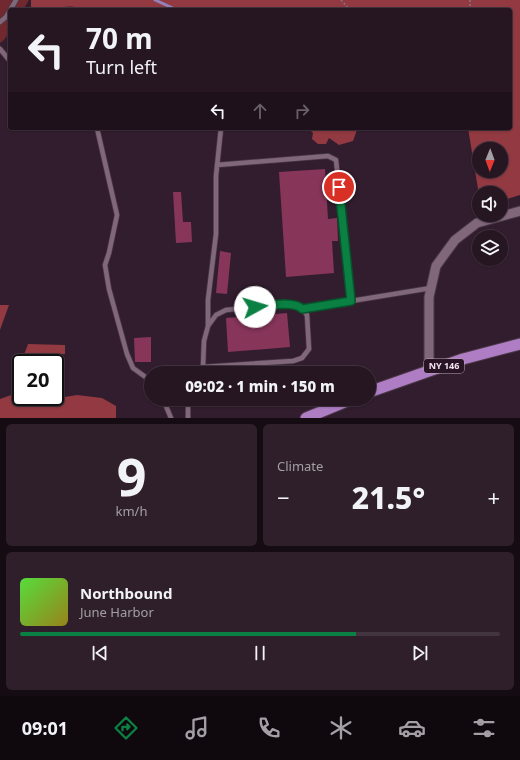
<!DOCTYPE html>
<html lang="en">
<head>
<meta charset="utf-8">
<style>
  :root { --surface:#261622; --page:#2e1f2a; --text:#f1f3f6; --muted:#a49fa5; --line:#423540; --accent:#0b8043 }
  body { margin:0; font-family:"Noto Sans",sans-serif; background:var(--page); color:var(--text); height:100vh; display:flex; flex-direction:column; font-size:15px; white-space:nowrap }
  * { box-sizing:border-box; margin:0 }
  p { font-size:13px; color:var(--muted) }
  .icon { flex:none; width:22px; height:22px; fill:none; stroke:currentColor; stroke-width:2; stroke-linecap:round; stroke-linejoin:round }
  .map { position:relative; height:418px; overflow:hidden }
  .side { display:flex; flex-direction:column; gap:6px; padding:6px; background:#150c13; flex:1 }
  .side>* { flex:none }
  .guide { position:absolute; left:8px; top:8px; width:504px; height:122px; border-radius:4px; box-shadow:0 1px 3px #0004,0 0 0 1px var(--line); background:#261622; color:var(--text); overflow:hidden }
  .needle { width:26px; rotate:181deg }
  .fabs { position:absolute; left:472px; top:142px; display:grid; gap:8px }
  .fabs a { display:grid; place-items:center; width:36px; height:36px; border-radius:50%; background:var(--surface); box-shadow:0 1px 3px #0004,0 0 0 1px var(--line); font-size:20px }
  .speed { position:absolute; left:12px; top:354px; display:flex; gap:8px; font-size:20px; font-weight:700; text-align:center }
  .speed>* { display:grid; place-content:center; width:52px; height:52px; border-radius:50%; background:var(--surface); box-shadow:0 1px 3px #0004,0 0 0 1px var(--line); line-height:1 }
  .speed .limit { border:2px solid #111; border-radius:6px; background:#fff; color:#111 }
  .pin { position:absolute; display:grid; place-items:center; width:34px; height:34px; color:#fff; margin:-17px; border:2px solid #fff; border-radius:50%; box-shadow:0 1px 4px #0007 }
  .me { position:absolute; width:44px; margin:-22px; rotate:84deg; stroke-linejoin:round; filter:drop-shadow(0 0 3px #0008) }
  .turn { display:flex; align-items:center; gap:14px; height:84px; padding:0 12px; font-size:18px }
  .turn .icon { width:52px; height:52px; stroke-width:2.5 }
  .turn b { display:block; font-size:28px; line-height:34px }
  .lanes { display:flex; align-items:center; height:38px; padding:0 12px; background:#0003; justify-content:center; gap:20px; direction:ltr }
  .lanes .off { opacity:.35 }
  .big { font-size:30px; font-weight:800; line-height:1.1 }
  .side .card { flex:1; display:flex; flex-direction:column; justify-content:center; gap:6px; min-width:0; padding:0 14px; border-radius:6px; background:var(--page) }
  .side .dial { align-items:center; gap:0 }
  .dial b { font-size:52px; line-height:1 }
  .song { display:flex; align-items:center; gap:12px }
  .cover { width:48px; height:48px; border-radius:6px; background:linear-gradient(135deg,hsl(110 70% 55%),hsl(50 70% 35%)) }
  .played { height:4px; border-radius:2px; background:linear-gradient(90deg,var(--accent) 70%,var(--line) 70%) }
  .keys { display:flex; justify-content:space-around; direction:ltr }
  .heat { display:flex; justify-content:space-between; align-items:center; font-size:22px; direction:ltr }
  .side .tiles { flex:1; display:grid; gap:6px; grid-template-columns:1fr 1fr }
  .card:last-child { grid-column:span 2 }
  .trip { position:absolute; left:144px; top:366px; width:232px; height:40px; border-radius:20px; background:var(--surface); box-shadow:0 1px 3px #0004,0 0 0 1px var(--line); font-weight:800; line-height:40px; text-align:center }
  .dock { display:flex; height:64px; justify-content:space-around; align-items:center; background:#0f090e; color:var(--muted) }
  .dock .icon { width:28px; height:28px }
  .dock .selected { color:var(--accent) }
  .dock b { font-size:18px; color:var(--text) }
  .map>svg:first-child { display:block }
  .green { fill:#71282f }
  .forest { fill:#923941; fill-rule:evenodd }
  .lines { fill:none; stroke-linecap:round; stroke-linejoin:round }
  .stream { stroke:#9182bb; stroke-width:3 }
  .building { fill:#88355a }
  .service-casing { stroke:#493846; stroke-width:6 }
  .minor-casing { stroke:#493846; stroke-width:11 }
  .primary-casing { stroke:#493846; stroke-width:13 }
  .path { stroke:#877583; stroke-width:1.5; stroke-dasharray:2 2; stroke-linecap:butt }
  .service { stroke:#80677a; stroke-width:4.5 }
  .minor { stroke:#80677a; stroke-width:9 }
  .primary { stroke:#ae7dc3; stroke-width:11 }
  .route-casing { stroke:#07532c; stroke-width:10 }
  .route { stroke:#0b8043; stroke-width:7 }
  .labels { text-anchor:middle; stroke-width:4; stroke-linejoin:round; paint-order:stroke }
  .shield { fill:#281424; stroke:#b5a6b2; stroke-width:1 }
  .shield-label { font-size:9px; font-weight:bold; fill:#f2e4ef }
</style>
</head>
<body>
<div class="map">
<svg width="520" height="418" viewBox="0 0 520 418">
  <rect width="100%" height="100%" fill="#321d2e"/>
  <!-- green -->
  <path class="green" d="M0 0H29L23 10H10C10 22 12 36 0 43Z"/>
  <!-- forest -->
  <path class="forest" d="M31 0H520V195L501 201V193H479V195L468 128H510V10H82C69 0 47 15 31 8ZM479 149H501V171H479Z
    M308 128H363L357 130 353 141 339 145 329 138 326 144H318L312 139 313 133Z
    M0 305H9L0 330Z
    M28 344 65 345V354H47L38 359V363H21Z
    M21 364V397H24V405L39 407 52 399 77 395 102 398 116 406V418H0V399L14 394V384Z"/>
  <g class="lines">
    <!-- stream -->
    <path class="stream" d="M155 0 177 10"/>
  </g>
  <!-- building -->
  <path class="building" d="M325 169 328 219 337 218 338 241H332L334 273 286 277 279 172Z
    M173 192H181L183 222H191L192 242 176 243Z
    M220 251 231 253 227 294 216 293Z
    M287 313 290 347 228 352 226 318Z
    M151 337V362H135L134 338Z"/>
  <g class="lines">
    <!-- service casing -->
    <g class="service-casing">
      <path id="service" d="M0 22 6 17 16 0
        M0 49 10 61
        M97 128 117 215 109 253 105 265 109 289 127 354 133 368 151 381
        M217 165 328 156 336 160 351 301
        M302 309 431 288
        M208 326V300L216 234V176L221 128
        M197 373 203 367 293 361 302 358 309 349 307 315 300 306 285 304 226 310 216 315 208 326 204 341 203 367
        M163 399 171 418
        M188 418V399"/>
    </g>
    <!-- minor casing -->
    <g class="minor-casing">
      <path id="minor" d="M429 371V297L436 266 455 240 477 223 520 211"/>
    </g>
    <!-- primary casing -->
    <g class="primary-casing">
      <path id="primary" d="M369 392 463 359 520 344
        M306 418 352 399"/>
    </g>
    <!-- path -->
    <path class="path" d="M341 0 350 10
      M470 10V0"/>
    <!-- service -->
    <use href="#service" class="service"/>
    <!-- minor -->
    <use href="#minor" class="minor"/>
    <!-- primary -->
    <use href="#primary" class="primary"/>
  </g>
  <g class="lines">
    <!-- route casing -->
    <g class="route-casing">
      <path id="route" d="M255 307C266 306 294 300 302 309L351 301 339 187"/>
    </g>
    <!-- route -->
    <use href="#route" class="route"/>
  </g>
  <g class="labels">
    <!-- shield labels -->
    <rect class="shield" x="424" y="359" width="40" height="14" rx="3"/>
    <g class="shield-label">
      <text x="444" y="369">NY 146</text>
    </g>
  </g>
</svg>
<div class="fabs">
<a><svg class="needle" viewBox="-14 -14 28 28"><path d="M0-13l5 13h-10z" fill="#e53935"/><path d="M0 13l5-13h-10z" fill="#a49fa5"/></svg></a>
<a><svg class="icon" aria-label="sound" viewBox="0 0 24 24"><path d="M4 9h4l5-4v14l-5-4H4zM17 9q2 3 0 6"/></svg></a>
<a><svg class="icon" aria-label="layers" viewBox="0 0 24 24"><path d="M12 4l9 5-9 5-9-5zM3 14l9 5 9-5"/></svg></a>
</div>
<div class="speed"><div class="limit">20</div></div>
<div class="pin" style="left:339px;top:187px;background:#d93025"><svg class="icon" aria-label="arrive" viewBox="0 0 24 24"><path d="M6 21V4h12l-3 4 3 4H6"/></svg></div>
<svg class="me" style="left:255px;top:307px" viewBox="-20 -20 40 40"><circle r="19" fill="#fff"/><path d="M0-13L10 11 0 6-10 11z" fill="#0b8043"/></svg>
<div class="trip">09:02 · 1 min · 150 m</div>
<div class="guide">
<div class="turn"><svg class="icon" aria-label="left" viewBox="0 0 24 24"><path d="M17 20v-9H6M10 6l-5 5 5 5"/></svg><div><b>70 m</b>Turn left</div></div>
<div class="lanes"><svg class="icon" aria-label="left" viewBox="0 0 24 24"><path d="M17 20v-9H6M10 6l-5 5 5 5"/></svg><svg class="icon off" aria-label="ahead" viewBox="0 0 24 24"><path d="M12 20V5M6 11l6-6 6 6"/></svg><svg class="icon off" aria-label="right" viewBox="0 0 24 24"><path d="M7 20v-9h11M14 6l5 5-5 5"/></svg></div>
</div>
</div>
<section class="side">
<div class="tiles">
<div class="card dial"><b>9</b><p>km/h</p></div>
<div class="card"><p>Climate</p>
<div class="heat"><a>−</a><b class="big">21.5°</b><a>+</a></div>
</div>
<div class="card">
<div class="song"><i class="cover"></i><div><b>Northbound</b><p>June Harbor</p></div></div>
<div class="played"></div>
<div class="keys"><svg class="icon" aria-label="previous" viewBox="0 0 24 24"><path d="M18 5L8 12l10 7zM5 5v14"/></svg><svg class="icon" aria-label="pause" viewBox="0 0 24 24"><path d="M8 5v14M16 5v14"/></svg><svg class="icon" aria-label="next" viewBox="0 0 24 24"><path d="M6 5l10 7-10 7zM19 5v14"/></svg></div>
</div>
</div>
</section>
<nav class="dock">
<b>09:01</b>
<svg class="icon selected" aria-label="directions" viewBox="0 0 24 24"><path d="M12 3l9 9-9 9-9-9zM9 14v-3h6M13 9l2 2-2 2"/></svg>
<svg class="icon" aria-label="music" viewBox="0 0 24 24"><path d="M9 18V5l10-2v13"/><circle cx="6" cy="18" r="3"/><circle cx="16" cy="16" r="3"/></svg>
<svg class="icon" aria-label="phone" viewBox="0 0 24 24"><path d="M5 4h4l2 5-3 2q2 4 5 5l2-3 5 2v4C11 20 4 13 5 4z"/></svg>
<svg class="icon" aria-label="climate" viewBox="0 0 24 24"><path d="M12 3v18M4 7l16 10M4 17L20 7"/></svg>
<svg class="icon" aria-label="car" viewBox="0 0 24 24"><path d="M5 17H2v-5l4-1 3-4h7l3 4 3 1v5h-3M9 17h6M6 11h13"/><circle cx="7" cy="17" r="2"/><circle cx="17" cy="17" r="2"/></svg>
<svg class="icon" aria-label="filters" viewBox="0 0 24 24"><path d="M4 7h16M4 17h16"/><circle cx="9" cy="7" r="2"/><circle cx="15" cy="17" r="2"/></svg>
</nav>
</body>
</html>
